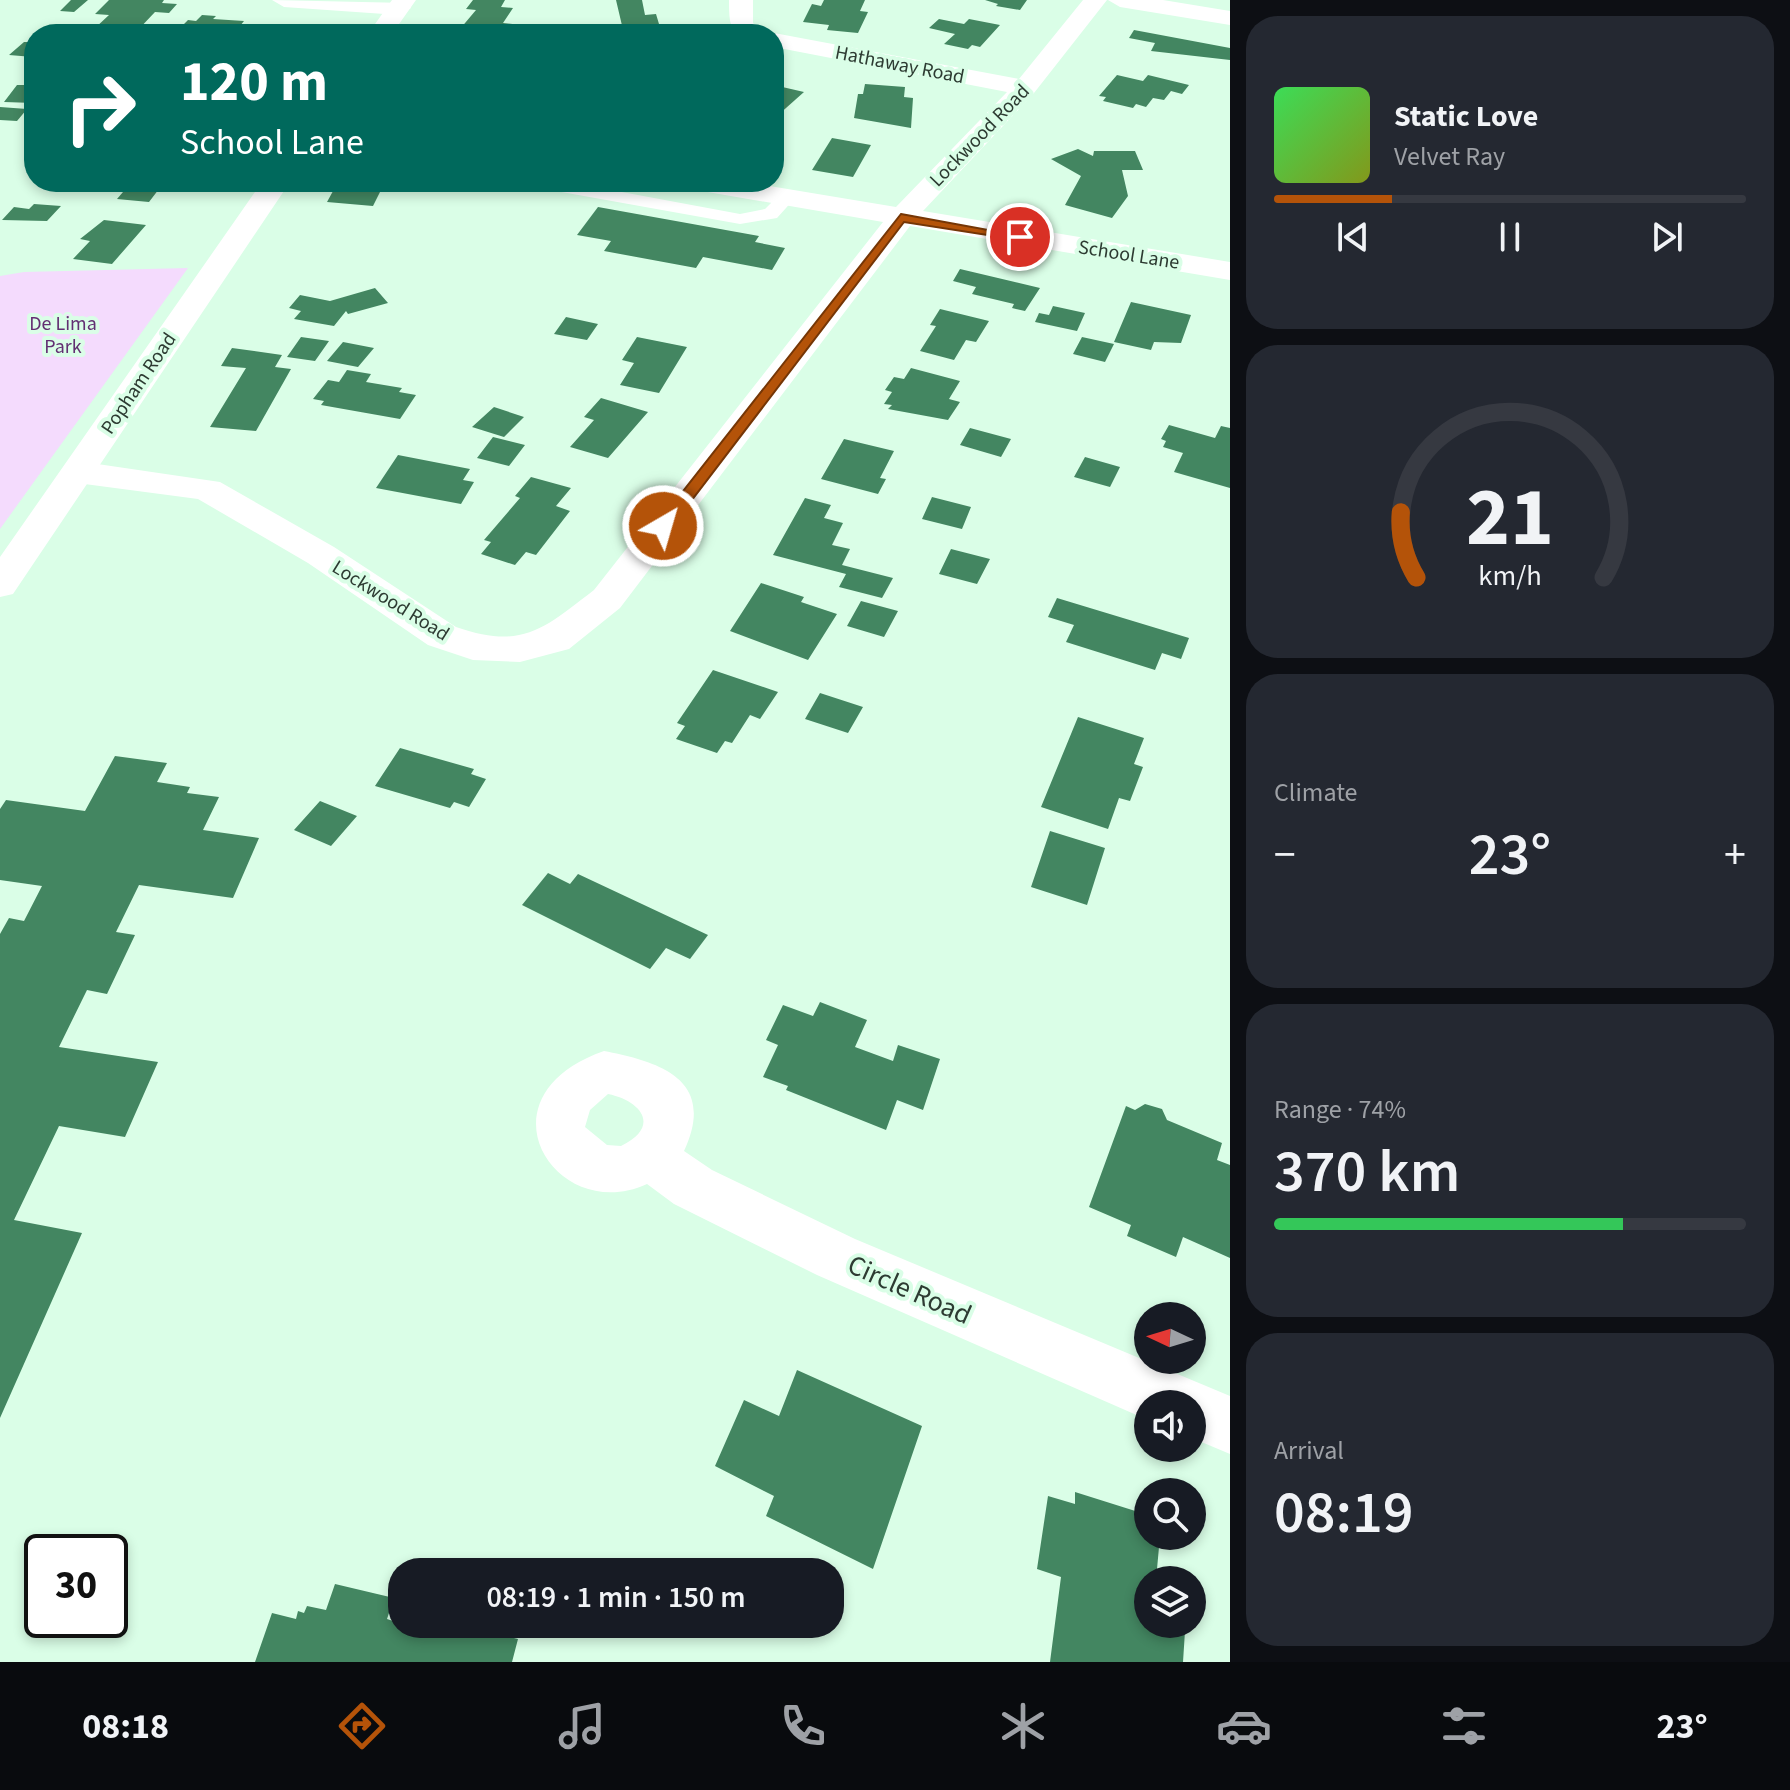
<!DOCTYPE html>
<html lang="en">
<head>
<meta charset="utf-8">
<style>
  :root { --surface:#171b24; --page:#242831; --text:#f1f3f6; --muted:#9ea1a6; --line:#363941; --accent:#b45309 }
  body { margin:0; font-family:"Source Sans 3",sans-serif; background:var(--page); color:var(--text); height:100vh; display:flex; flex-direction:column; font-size:30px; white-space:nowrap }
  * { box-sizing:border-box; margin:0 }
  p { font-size:26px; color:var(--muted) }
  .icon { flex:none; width:44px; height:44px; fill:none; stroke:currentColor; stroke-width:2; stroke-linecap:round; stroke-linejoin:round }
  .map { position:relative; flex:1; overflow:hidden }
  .side { display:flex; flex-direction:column; gap:16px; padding:16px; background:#0d0f14; width:560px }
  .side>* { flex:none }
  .guide { position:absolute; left:24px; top:24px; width:760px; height:168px; border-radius:32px; box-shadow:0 4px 12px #0003; background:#00695c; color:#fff; overflow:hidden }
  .needle { width:52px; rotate:274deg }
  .controls { position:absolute; left:1134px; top:1302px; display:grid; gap:16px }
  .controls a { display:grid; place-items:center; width:72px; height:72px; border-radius:50%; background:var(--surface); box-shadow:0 4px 12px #0003; font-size:40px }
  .speed { position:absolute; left:24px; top:1534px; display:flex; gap:16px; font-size:40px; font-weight:700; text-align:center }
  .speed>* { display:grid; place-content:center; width:104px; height:104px; border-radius:50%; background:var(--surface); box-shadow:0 4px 12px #0003; line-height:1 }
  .speed .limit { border:4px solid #111; border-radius:12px; background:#fff; color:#111 }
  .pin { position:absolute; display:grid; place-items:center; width:68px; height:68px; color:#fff; margin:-34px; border:4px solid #fff; border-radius:50%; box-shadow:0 2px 8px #0007 }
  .me { position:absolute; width:88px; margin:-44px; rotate:38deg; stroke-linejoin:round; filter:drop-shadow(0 0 6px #0008) }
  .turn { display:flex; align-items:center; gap:28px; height:168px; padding:0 24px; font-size:36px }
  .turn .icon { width:104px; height:104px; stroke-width:2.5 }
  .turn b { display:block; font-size:56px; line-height:68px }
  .big { font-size:60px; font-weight:600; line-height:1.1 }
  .side .widget { flex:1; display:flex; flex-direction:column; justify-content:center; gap:12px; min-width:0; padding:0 28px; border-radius:32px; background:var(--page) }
  .side .dial { align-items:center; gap:0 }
  .dial svg { height:208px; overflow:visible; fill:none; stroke:var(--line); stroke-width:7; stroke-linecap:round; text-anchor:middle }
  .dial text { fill:var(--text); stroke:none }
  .song { display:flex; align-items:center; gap:24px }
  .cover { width:96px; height:96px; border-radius:12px; background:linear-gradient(135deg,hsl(130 70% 55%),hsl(70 70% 35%)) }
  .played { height:8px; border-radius:4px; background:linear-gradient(90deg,var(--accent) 25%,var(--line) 25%) }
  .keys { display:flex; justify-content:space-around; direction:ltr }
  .heat { display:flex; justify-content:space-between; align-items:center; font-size:44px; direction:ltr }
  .charge { height:12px; border-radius:6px; background:linear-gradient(90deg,#34c759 74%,var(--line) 0) }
  .trip { position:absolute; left:388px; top:1558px; width:456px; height:80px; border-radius:32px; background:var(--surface); box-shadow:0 4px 12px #0003; font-weight:600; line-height:80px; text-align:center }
  .menu { display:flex; height:128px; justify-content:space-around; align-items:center; background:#090b0e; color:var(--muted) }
  .menu .icon { width:56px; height:56px }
  .menu .current { color:var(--accent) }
  .menu b { font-size:36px; color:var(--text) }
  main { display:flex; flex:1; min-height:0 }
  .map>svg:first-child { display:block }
  .green { fill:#f4dbfd }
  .building { fill:#438661 }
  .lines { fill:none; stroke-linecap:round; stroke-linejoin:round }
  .lane { fill:#fff; fill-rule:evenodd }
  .street { fill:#fff; fill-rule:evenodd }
  .secondary { fill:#fff; fill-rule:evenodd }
  .route { fill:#b45309; stroke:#753606; stroke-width:2 }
  .labels { text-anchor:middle; stroke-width:8; stroke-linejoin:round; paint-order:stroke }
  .far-street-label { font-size:20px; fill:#2d3b32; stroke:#dafee7 }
  .far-park-label { font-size:20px; fill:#622f72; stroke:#dafee7 }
  .near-street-label { font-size:28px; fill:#2d3b32; stroke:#dafee7 }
</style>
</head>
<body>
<main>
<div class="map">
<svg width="1230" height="1662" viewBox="0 0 1230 1662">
  <rect width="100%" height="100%" fill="#dafee7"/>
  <!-- green -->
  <path class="green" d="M188 268 0 529V276L24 272Z"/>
  <!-- building -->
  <path class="building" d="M71 0H88L74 12 60 11Z
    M109 0H164L162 3 177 4 169 13 155 12 136 32 94 29 109 15 95 14Z
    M473 0H505L501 7 513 8 503 23 521 25 516 34H462L465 29H460L476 10 466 9Z
    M616 0H642L645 15 656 14 662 34H624Z
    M824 0H865L860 11 868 12 858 33 827 30 829 25 803 22 812 4 821 6Z
    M985 0H1027L1020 10 996 6 998 4Z
    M202 15 216 16 213 19 244 21 240 26 223 25 215 34H182L186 30 179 29 188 20 196 21Z
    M939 19 964 24 969 19 1000 25 980 47 972 45 968 49 944 44 955 34 929 28Z
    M279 26 336 31 333 34H272Z
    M1134 30 1230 48V60L1151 51 1155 43 1129 38Z
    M24 42H34L33 57 9 55Z
    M1117 75 1143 81 1148 75 1189 85 1182 94 1171 91 1164 100 1153 98 1146 107 1136 104 1133 108 1103 101 1106 97 1099 96Z
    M865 84 905 87 904 97 913 98 911 128 854 118 858 94H863Z
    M17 85H34V103L4 102Z
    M778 86 804 92 777 116 774 89Z
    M0 107 27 109 17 121 0 120Z
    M832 138 871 145 853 177 812 170Z
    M1078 149 1093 156 1094 151H1135L1143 170H1122L1128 196 1112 218 1065 205 1081 176 1051 159Z
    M120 182H177L174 187 162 185 149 202 117 199 123 192 113 191Z
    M338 182H385L373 206 327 202Z
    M34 204 61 206 47 221 2 220 14 207 29 209Z
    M598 207 759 236 755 242 785 248 772 270 703 257 696 268 604 251 611 241 577 235Z
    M104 220 146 225 112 264 73 259 90 241 80 239Z
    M960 269 1040 288 1025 311 1012 308 1014 304 972 294 976 287 953 281Z
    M375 288 388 303 348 314 346 311 334 326 294 319 301 311 289 308 300 295 330 301Z
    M1131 302 1191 315 1181 343 1154 342 1151 350 1114 342Z
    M1053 306 1085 313 1077 331 1035 322 1039 313 1049 315Z
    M940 309 989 321 976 342 966 340 954 360 920 351 936 326 930 325Z
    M566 317 598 324 587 340 554 334Z
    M301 337 329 341 315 361 287 357Z
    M637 337 687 347 659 393 620 385 634 363 622 360Z
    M1082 337 1114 344 1105 362 1073 354Z
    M343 342 374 348 358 367 327 361Z
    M232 348 282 355 275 367 291 369 256 431 210 427 246 368 221 366Z
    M911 368 960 381 949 399 960 402 948 420 888 409 892 405 884 404 892 392 885 390 894 377 904 379Z
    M347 370 371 374 366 382 402 388 399 392 416 395 400 419 321 405 324 401 313 399 328 380 339 382Z
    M601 398 648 412 608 458 570 447 594 420 584 417Z
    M494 407 524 417 504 437 472 427Z
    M1169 425 1215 438 1221 426 1230 428V488L1174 472 1183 453 1163 447 1166 441 1161 439Z
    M970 428 1011 439 1001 457 960 445Z
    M493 437 525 445 509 466 477 458Z
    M844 439 894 451 880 478 886 479 878 494 821 479Z
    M398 455 470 469 463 480 474 482 461 504 376 488Z
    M1085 457 1120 467 1110 487 1074 477Z
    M531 477 571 488 556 506 570 511 536 555 526 552 515 565 481 554 491 542 484 540 520 498 515 496Z
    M932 497 971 507 962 529 922 519Z
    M805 498 831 505 824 518 843 523 832 545 850 549 842 565 893 578 882 598 839 587 846 574 773 555Z
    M951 549 990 559 977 584 939 574Z
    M761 583 804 597 801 602 837 614 808 660 730 631Z
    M1057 598 1189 638 1181 659 1162 653 1155 670 1066 642 1074 625 1048 617Z
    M861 601 898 611 884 637 847 626Z
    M713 670 778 692 760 719 750 715 732 743 725 741 717 753 676 739 685 726 677 723Z
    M820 693 863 707 848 733 805 719Z
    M1078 717 1144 738 1134 764 1143 767 1130 801 1119 798 1108 829 1041 807Z
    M400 748 474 769 471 774 486 779 469 807 454 802 450 808 375 786Z
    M115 756 167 763 157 782 190 787 187 793 219 797 203 830 259 838 233 898 139 885 116 932 135 935 107 994 87 990 59 1047 158 1062 125 1137 59 1126 14 1220 82 1233 0 1418V934L9 918 24 921 42 886 0 880V809L6 800 85 811Z
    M320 801 357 816 331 846 294 830Z
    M1050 831 1105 848 1087 905 1031 887Z
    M548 873 570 884 578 874 708 935 690 959 666 948 650 969 522 905Z
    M820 1002 867 1020 855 1047 893 1061 898 1045 940 1059 923 1110 897 1100 886 1130 786 1090 788 1086 763 1077 778 1045 766 1040 783 1005 813 1016Z
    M1145 1104 1162 1109 1167 1120 1222 1143 1217 1160 1230 1165V1258L1183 1237 1176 1257 1127 1236 1131 1225 1089 1207 1126 1106 1135 1110Z
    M797 1370 922 1426 873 1569 766 1516 774 1496 715 1466 744 1400 779 1416Z
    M1075 1492 1148 1515V1536H1160L1156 1580H1148V1624H1165L1185 1631 1183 1662H1050L1061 1577 1037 1569 1048 1496 1075 1504Z
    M335 1584 394 1598 387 1619 402 1624 447 1634 450 1624H459L518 1639 512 1662H255L272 1613 296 1619 298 1611 304 1613 307 1606 326 1610Z"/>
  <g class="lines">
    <!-- lane -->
    <path class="lane" d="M550 182H568L740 214 765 209 780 194H792L795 198 777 218 740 224 556 191 547 186Z"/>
    <!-- street -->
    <path class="street" d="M272 0 407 3 411 8 399 15 284 7Z
      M729 0H753V23L765 34C732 34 729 35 729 0Z
      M1083 0H1107L1034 93 923 211 1230 262V280L910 226 620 608 569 649 520 662 473 660 428 645 308 563 198 499 77 483 65 479 60 472 65 465 77 461 220 482 334 547 456 627C523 650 543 629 594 590L883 222 696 190 686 188 682 182H746L896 207 1007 92 774 47V34H769L774 33 1019 79Z
      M1108 0H1163L1230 11V25L1120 7Z
      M604 1051C661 1062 717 1080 684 1151L712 1170 855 1239 1230 1396V1454L1192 1438V1404H1148V1420L817 1275 674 1204 647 1184C556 1226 473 1097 604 1051ZM608 1094C642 1101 661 1127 621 1146L607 1145 585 1127 590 1110Z"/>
    <!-- secondary -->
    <path class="secondary" d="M392 0H416L392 34H368Z
      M262 182H290L13 594 0 597V557Z"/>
  </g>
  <!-- route -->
  <path class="route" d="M901 214 1026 237 1020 240 904 222 669 530H658V523Z"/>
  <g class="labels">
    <!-- far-street labels -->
    <g class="far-street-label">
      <text transform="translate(900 64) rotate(11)" y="7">Hathaway Road</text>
      <text transform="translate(979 135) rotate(-46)" y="7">Lockwood Road</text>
      <text transform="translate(1129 254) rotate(9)" y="7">School Lane</text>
      <text transform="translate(138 383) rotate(-56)" y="7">Popham Road</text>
      <text transform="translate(391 600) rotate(32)" y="7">Lockwood Road</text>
    </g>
    <!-- far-park labels -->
    <g class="far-park-label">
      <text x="63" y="330">De Lima<tspan x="63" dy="23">Park</tspan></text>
    </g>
    <!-- near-street labels -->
    <g class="near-street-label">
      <text transform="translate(910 1289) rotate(24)" y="10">Circle Road</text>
    </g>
  </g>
</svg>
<div class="controls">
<a><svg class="needle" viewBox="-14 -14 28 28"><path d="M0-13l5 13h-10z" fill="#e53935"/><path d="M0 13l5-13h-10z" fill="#9ea1a6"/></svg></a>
<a><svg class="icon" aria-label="sound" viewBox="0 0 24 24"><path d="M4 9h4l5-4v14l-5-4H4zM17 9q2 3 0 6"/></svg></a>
<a><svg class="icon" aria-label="search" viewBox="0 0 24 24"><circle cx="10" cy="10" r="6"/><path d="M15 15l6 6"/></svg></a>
<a><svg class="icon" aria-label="layers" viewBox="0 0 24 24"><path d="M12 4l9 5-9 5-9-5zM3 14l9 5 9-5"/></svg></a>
</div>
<div class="speed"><div class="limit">30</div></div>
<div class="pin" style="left:1020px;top:237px;background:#d93025"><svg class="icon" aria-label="arrive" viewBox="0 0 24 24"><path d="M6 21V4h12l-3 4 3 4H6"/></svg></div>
<svg class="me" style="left:663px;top:526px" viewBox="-20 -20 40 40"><circle r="17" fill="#b45309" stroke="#fff" stroke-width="3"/><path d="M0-11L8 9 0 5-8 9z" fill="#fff"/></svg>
<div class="trip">08:19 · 1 min · 150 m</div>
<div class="guide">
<div class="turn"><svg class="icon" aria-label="right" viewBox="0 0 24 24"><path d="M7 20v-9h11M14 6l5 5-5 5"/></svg><div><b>120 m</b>School Lane</div></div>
</div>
</div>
<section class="side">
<div class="widget">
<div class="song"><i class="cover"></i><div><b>Static Love</b><p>Velvet Ray</p></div></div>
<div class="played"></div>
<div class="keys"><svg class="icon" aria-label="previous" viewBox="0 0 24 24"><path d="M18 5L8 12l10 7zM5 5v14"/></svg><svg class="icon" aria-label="pause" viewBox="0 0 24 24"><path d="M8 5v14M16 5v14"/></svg><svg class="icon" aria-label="next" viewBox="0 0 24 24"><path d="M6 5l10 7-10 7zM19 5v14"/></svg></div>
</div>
<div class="widget dial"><svg viewBox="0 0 100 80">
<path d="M14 69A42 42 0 1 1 86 69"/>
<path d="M14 69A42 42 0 0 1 8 44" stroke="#b45309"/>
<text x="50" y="56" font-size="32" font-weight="700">21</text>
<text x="50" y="72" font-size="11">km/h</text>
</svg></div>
<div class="widget"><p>Climate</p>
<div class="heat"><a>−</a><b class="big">23°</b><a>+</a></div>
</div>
<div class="widget"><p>Range · 74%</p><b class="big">370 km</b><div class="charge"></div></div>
<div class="widget"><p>Arrival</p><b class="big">08:19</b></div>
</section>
</main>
<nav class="menu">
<b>08:18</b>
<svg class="icon current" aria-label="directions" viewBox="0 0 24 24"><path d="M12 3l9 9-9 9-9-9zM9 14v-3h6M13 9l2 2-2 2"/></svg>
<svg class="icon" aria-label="music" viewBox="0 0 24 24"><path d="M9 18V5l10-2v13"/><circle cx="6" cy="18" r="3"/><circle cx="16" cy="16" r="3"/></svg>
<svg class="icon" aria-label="phone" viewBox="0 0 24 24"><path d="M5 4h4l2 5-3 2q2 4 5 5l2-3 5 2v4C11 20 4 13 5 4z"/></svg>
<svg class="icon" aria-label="climate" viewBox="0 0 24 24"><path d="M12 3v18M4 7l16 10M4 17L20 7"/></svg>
<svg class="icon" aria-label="car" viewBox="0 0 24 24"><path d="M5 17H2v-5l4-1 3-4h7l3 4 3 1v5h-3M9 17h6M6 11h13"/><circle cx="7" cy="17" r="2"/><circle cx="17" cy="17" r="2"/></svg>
<svg class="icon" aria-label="filters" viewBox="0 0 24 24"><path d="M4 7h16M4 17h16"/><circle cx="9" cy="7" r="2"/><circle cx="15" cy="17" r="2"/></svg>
<b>23°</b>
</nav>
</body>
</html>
